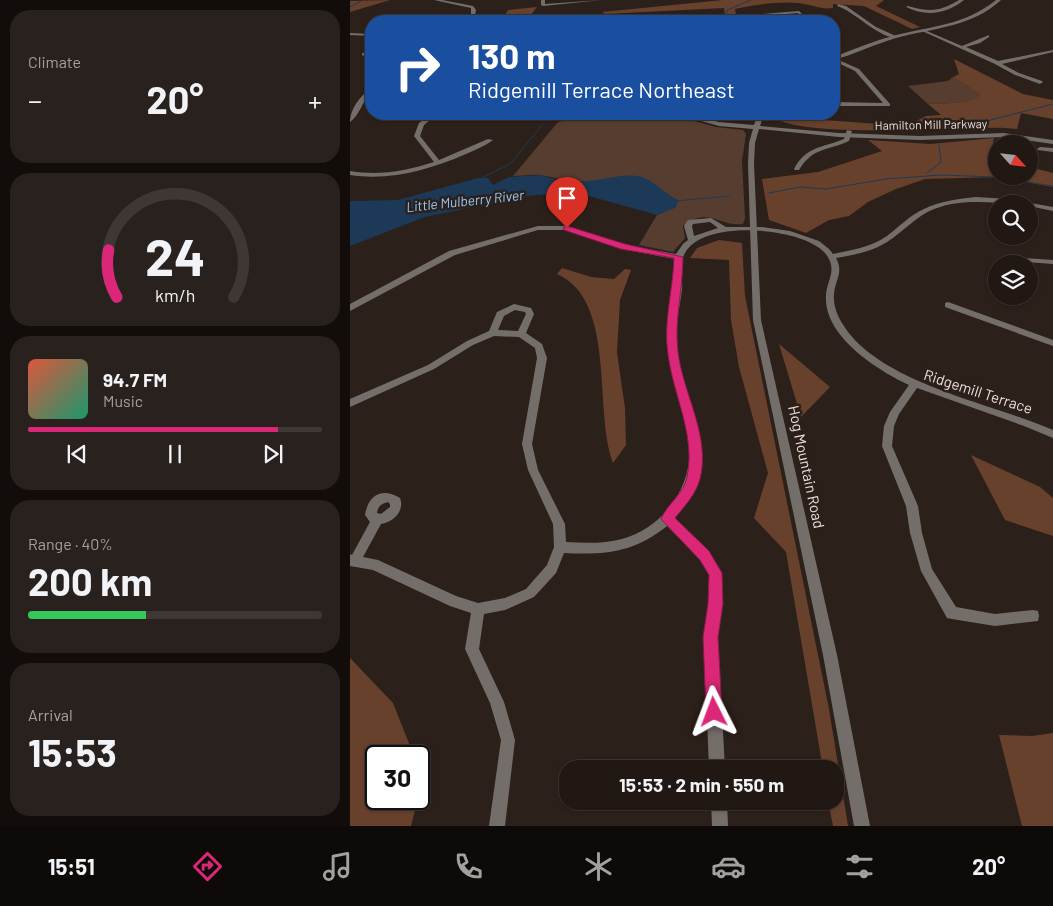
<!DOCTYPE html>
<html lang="en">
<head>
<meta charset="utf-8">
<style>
  :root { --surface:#211814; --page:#29211d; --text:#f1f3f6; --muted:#a2a0a0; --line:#3e3734; --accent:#db2777 }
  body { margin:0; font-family:Barlow,sans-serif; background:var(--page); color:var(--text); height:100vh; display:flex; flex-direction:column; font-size:19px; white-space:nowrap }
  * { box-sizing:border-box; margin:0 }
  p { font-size:16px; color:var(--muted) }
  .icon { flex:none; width:28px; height:28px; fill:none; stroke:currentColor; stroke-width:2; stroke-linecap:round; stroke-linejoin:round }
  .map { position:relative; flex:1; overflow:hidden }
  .panel { display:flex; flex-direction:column; gap:10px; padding:10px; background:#120d0b; width:350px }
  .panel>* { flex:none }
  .top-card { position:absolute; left:15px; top:15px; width:475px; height:105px; border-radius:20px; box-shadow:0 1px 4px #0004,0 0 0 1px var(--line); background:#1a4fa0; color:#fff; overflow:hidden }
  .needle { width:32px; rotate:117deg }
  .controls { position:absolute; left:638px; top:135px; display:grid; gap:10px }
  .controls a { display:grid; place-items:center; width:50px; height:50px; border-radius:50%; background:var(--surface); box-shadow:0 1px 4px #0004,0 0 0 1px var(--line); font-size:25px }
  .speed { position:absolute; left:15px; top:745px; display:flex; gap:10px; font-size:25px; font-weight:700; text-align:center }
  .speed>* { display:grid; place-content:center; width:65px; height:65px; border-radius:50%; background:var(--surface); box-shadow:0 1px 4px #0004,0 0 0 1px var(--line); line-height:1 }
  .speed .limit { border:2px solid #111; border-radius:8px; background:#fff; color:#111 }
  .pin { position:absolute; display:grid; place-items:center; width:42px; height:42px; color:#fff; margin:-51px -21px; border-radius:50% 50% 50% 0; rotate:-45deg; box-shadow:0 0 5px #0007 }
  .pin .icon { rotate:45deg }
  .me { position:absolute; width:55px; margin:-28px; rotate:357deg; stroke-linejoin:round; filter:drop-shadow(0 0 4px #0008) }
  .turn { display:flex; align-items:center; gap:18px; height:105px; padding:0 20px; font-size:22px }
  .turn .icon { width:65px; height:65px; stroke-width:2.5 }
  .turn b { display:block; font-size:35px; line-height:42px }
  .big { font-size:38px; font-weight:700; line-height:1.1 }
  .panel .widget { flex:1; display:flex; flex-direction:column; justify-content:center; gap:8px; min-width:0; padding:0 18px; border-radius:20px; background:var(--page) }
  .panel .dial { align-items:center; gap:0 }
  .dial svg { height:130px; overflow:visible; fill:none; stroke:var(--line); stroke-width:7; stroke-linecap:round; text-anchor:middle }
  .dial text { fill:var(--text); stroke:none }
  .song { display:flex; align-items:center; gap:15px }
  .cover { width:60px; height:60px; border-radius:8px; background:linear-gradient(135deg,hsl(10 70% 55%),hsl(160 70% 35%)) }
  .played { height:5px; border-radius:2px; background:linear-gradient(90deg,var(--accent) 85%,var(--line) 85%) }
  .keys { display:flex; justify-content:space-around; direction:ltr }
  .heat { display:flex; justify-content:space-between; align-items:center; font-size:28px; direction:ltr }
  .charge { height:8px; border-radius:4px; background:linear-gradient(90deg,#34c759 40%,var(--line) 0) }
  .trip { position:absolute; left:209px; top:760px; width:285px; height:50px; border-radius:20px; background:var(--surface); box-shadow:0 1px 4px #0004,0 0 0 1px var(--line); font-weight:700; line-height:50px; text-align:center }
  .dock { display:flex; height:80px; justify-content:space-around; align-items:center; background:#0d0a08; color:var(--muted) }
  .dock .icon { width:35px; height:35px }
  .dock .active { color:var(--accent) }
  .dock b { font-size:22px; color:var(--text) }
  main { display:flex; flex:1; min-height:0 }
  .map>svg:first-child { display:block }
  .green { fill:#573d30 }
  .forest { fill:#68412d }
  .water { fill:#1c3a57 }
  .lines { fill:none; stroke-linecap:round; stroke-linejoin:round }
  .stream { stroke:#1c3a57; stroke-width:1 }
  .minor { fill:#746e6a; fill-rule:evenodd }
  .tertiary { fill:#746e6a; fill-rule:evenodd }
  .route { fill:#db2777; stroke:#8e194d }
  .labels { text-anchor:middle; stroke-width:5; stroke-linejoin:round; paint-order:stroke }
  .far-street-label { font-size:12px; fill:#eae1dd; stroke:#2c201a }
  .far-water-label { font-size:14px; font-style:italic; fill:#94c8fe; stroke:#2c201a }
  .street-label { font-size:15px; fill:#eae1dd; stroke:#2c201a }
</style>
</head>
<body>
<main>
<section class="panel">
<div class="widget"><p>Climate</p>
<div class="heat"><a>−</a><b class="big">20°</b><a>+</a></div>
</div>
<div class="widget dial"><svg viewBox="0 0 100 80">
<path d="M14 69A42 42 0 1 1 86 69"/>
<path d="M14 69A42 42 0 0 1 9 40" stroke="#db2777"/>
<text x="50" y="56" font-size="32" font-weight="700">24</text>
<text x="50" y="72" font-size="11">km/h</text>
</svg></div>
<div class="widget">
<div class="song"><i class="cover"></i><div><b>94.7 FM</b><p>Music</p></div></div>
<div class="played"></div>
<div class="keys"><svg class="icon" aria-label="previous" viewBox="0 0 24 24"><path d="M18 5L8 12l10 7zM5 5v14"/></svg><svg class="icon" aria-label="pause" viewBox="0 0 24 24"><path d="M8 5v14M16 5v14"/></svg><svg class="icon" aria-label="next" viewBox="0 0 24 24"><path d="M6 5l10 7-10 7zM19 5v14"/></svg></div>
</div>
<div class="widget"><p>Range · 40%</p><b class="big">200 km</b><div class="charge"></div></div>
<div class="widget"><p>Arrival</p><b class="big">15:53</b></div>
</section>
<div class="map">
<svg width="703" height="826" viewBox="0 0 703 826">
  <rect width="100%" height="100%" fill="#2c201a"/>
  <!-- green -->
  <path class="green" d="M603 77 632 94C620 105 593 103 578 104L558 86 598 81Z
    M246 114H319L366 127 393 130 396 134 392 161 395 218 393 224C369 227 358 206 333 226L335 238 323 252 289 245 307 215 326 207C285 160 280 181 229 182 215 182 204 177 191 175 182 174 172 176 163 176L208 122Z
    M334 114H403L400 120 394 121 355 118Z"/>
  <!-- forest -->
  <path class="forest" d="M40 0 0 12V1Z
    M373 0H534L526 6 570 27 562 29 514 6 483 4V8C472 10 460 4 448 3 427 1 405 5 385 9L386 15H375L374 8 255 14 252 12Z
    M187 7 180 16 189 18 190 21 153 19 158 10Z
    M604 59 673 94 703 100V119L671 113 667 129C620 123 447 143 419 114H451L459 119 557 126 576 116 591 115 578 104C593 103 620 105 631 94L603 77 609 74Z
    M644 138 639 159 646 161V176H679V167L703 173V187L648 177 575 179 546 189 518 202 499 216 479 220 456 233 419 220 412 179 468 172 532 151 518 140 581 144Z
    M369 240 392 243 395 296 479 709 498 826H483L478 801H485V769H473L436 552 404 518 418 473 389 367 381 320 379 260 340 258 347 248Z
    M212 268 241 277 264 279 275 269 281 270 270 300 267 353 275 408 276 445 263 463C243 411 267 300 207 274Z
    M429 344 480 387 451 417Z
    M621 455 690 487 703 498V536L655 520Z
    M0 658 43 703 64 756H26V799H68L61 826H0Z
    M703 733V826H672L649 735 682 736Z"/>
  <!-- water -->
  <path class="water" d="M191 175C209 182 227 183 245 180 261 178 277 173 292 177 305 182 316 194 328 200L326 207 307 215 239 196 200 194 177 196 75 217 0 246V201L48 200 128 178H138L143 185 159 177Z"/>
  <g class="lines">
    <!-- stream -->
    <path class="stream" d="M0 7 13 0
      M377 13V10L401 0
      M375 21 376 19
      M202 116 206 114
      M604 126 621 125 703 104
      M577 173 591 162 589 145
      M130 179 161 163 193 124
      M419 193 450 187 476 189 536 179 591 175 645 177 703 186
      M326 201 379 196"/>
    <!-- minor -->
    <path class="minor" d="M84 0H92L123 6 126 10 125 15 114 21H109L121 14V8Z
      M191 0H195V4L252 0 193 6 191 5Z
      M609 0H614C597 14 576 17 556 7L558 6C580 12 589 12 609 0Z
      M488 4 496 6 526 27 548 37C533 42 503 10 487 6Z
      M449 11 459 21H455L448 13 401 17 266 21 401 15Z
      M25 17H53L71 21 23 19Z
      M222 17H226L229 21H225Z
      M572 29 612 46 639 35V37L630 43 616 47 648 61 703 50V52L652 64 669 73 692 81 693 82 690 84 665 75 645 64 572 31Z
      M12 53H16L21 57V60L12 55Z
      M484 58 509 69 540 104V106H484V102L533 103 505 71 484 61Z
      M21 89V93C12 101 10 115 0 122 0 110 10 95 21 89Z
      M81 114H87L74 125 70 136 89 160 138 139 143 140C135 146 125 150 116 154 79 170 40 181 0 175V171C29 176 56 171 84 162L64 136 69 123Z
      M497 130 502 131 499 141C477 151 463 147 449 170H445L444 169C456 146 472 148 494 139Z
      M690 147 703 148V152L688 150 687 149Z
      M626 197 658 199 703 207V211L679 206V204C646 204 615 197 584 209 566 216 553 232 537 242 521 252 503 255 486 258 494 273 485 280 484 294 483 304 487 315 492 323 527 383 642 403 703 430V438L674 426 567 388 549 414 544 426 542 446 568 506 572 533 582 569 606 607 645 614 683 610 688 611 689 616 688 621 645 626 602 619 597 618 571 571 560 533 556 506 532 446 534 426 540 412 559 385C527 370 473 336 476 295 477 279 489 269 474 252 451 227 353 219 335 253 329 263 333 278 332 290 329 311 324 332 328 354 338 416 375 461 324 518L359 552 371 573 372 604 368 637 375 769H359L354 637 360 604 359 574 351 560 317 526C284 553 254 555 214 553L206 573 184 597 155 610 134 614 129 649 154 702 165 740 155 826H139L151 740 140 703 115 649 121 613 100 606 23 570 0 566V554L2 555 20 522 15 515C18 495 32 487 50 498 55 510 44 522 31 524L13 557 28 560 106 596 128 603 155 598 176 589 197 565 204 547 203 524 178 470 172 444 187 358 185 348 169 337 144 336 123 345 84 369 0 407V399L78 365 117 341 139 331 147 312 164 304 181 308 184 314 176 333 192 344 197 358 182 444 188 470 215 524 216 542C234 543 254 544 272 539 315 527 344 485 339 441 336 411 322 383 318 353 315 330 322 308 324 285 325 276 323 268 325 259L271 249 216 230H188L105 255 0 311V304L99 251 188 226H217L276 245 326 254 333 244 338 240 334 226 338 220 361 218 376 227H412L440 231 469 241 479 249 483 254C502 250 521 247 537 236 549 227 560 215 574 209 590 201 609 199 626 197ZM360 222 368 228 344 236 342 226 343 224ZM165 310 175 312 176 314 168 331 148 330 154 316ZM38 502 40 504V507L31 514 27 513C28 506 31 504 38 502Z
      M659 257 703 260V264L662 261H659Z
      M598 302 703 340V346L595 307V303Z
      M361 801H377L378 826H362Z"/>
    <!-- tertiary -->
    <path class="tertiary" d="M646 0H651C622 27 583 28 546 38 525 44 505 54 484 60V57C504 49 524 41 546 35 583 26 615 25 646 0Z
      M0 33 21 34V36L0 35Z
      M160 114 198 117 237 114C221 123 176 123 160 114Z
      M326 114H335L369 122 404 125 408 114H414L410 126 489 133 570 136 654 133 703 140V144L654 137 570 140 489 137 409 129 405 143 404 164 411 320 487 655 520 826H504L473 655 403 320 398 164 399 143 403 129 369 126Z"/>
  </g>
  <!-- route -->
  <path class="route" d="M217 226 275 244 333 257C333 289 324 320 328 352 333 394 361 436 350 479 346 494 334 507 325 518L359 551 372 573 373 604 368 637 372 712 370 718 364 720 359 718 356 712 353 637 358 604 359 575 350 560 311 519C317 504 334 494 337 477 346 435 323 395 318 354 313 322 323 291 324 258L271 249 214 230 213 228Z"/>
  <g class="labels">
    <!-- far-street labels -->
    <g class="far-street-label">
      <text transform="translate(581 125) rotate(-1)" y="4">Hamilton Mill Parkway</text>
    </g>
    <!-- far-water labels -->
    <g class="far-water-label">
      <text transform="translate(115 201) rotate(-6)" y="5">Little Mulberry River</text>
    </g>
    <!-- street labels -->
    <g class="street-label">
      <text transform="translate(628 392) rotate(18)" y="5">Ridgemill Terrace</text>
      <text transform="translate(456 467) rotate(78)" y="5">Hog Mountain Road</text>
    </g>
  </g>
</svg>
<div class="controls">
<a><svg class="needle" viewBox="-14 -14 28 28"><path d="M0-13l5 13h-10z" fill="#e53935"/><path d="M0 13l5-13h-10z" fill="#a2a0a0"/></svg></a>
<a><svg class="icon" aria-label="search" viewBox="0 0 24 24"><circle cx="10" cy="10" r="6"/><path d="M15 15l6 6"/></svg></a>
<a><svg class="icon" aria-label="layers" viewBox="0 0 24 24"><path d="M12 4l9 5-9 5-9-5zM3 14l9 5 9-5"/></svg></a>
</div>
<div class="speed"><div class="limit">30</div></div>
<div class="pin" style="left:217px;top:228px;background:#d93025"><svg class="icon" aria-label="arrive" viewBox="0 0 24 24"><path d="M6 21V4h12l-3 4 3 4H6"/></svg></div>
<svg class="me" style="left:364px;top:712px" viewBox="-20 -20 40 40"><path d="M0-17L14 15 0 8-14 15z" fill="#db2777" stroke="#fff" stroke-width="4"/></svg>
<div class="trip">15:53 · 2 min · 550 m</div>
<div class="top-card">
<div class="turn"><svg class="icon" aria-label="right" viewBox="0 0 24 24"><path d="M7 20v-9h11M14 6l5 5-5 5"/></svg><div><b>130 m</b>Ridgemill Terrace Northeast</div></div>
</div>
</div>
</main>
<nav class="dock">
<b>15:51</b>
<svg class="icon active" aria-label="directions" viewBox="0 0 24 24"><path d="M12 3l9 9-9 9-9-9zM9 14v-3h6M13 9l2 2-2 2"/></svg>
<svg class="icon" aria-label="music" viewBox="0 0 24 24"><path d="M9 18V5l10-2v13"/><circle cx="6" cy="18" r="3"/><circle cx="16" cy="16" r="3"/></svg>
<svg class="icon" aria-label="phone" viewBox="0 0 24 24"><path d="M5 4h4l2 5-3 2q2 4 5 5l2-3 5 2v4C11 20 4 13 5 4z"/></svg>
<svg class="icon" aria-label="climate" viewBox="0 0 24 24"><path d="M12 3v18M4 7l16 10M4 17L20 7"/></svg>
<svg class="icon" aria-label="car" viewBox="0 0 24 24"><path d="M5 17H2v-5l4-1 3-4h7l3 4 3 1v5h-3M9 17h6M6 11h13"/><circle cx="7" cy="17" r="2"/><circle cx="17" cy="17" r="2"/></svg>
<svg class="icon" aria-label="filters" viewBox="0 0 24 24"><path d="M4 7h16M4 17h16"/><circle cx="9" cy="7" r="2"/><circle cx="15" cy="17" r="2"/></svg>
<b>20°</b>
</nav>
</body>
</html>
